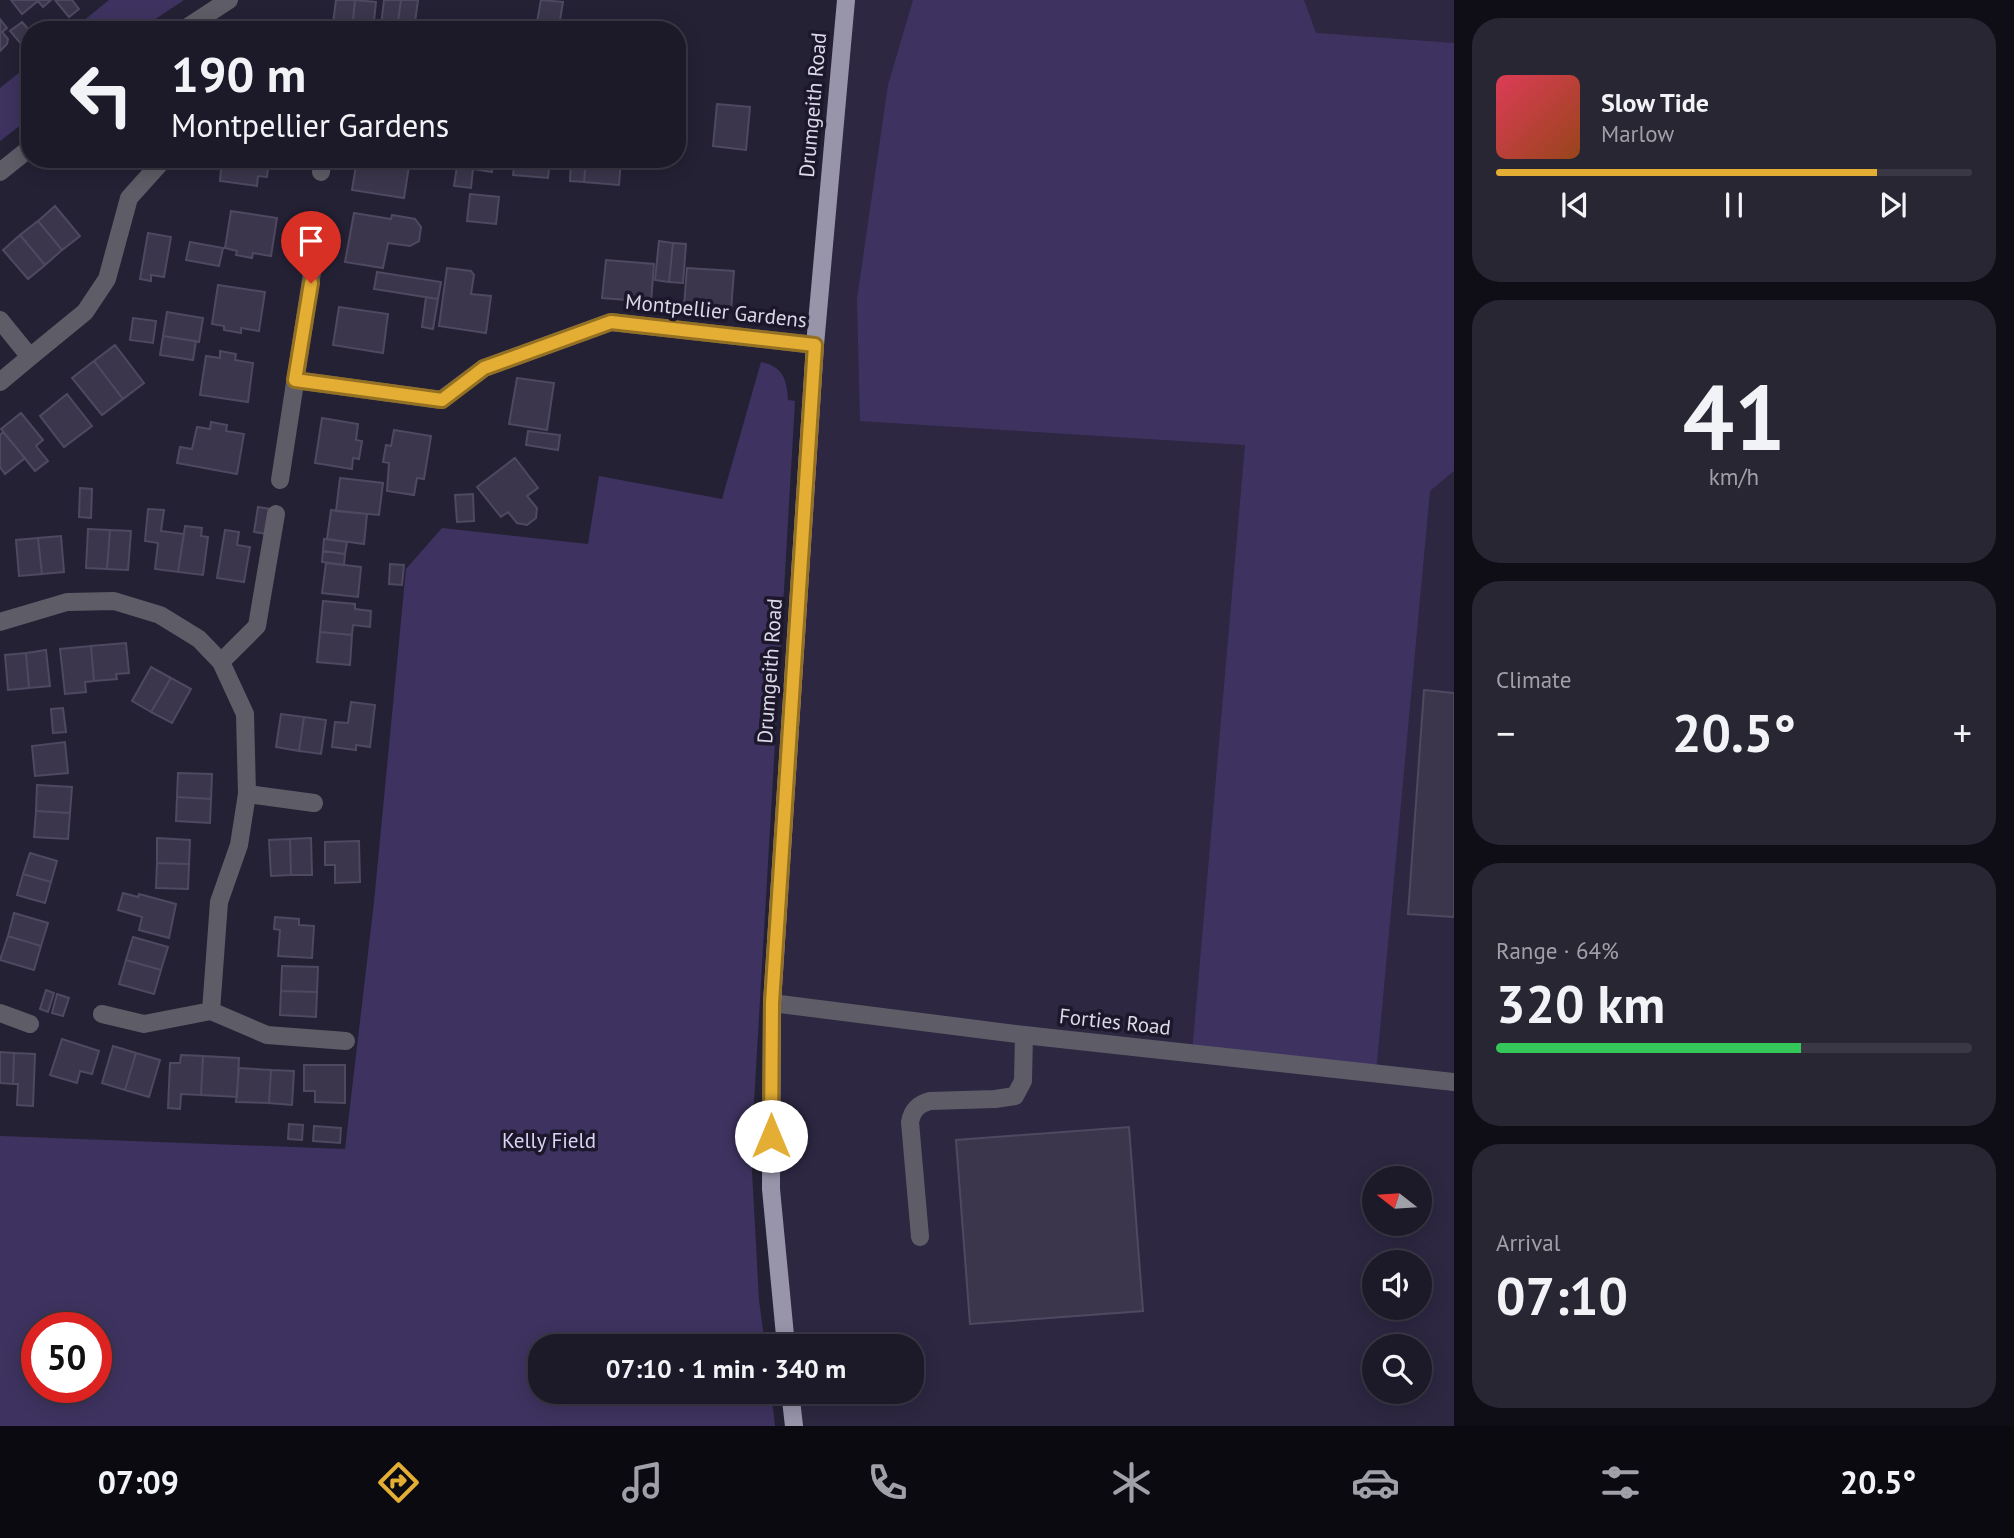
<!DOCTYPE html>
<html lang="en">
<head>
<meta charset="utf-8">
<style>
  :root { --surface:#1c1928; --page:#292634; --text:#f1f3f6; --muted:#a0a0a8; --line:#3a3845; --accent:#e4ae35 }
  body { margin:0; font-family:"PT Sans",sans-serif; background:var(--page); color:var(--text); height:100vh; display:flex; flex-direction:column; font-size:26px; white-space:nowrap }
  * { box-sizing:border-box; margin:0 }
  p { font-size:23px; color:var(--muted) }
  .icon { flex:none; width:38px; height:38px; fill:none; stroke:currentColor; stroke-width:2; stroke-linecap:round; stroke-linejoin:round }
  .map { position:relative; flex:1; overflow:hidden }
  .details { display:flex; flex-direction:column; gap:18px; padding:18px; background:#0f0e16; width:560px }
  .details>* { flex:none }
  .banner { position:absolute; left:21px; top:21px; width:665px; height:147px; border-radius:28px; box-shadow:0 4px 18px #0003,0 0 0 2px var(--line); background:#1c1928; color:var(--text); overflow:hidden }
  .needle { width:46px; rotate:287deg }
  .fabs { position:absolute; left:1362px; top:1166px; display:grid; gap:14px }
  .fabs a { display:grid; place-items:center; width:70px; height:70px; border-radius:50%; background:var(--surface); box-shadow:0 4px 18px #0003,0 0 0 2px var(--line); font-size:35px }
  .speed { position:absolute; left:21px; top:1312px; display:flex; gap:14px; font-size:35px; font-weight:700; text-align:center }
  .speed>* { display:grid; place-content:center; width:91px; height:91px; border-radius:50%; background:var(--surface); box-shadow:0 4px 18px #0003,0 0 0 2px var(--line); line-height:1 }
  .speed .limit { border:10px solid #d22; background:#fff; color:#111 }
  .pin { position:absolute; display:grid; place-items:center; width:60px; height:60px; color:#fff; margin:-72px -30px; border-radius:50% 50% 50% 0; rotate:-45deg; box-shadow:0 0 7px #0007 }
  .pin .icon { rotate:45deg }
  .me { position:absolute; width:77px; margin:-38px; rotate:0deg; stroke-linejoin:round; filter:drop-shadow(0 0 5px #0008) }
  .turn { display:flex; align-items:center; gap:24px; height:147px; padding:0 35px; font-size:32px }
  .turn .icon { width:91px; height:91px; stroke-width:2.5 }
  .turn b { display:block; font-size:49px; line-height:60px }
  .big { font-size:52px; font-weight:700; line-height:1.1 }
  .details .tile { flex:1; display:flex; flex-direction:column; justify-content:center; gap:10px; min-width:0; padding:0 24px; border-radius:28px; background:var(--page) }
  .details .dial { align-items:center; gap:0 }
  .dial b { font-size:91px; line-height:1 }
  .song { display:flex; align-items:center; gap:21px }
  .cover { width:84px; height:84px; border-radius:10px; background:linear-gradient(135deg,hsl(350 70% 55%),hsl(20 70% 35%)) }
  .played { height:7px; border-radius:4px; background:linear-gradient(90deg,var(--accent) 80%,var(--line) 80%) }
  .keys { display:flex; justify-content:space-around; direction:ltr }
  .heat { display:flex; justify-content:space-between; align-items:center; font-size:38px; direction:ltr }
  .charge { height:10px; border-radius:5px; background:linear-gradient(90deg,#34c759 64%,var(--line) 0) }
  .trip { position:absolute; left:528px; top:1334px; width:396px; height:70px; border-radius:28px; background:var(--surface); box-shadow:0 4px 18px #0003,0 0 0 2px var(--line); font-weight:700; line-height:70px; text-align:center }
  .menu { display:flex; height:112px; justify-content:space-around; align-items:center; background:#0b0a10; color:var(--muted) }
  .menu .icon { width:49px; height:49px }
  .menu .active { color:var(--accent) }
  .menu b { font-size:32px; color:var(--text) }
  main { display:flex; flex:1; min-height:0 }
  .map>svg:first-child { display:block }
  .built { fill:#2d2742; fill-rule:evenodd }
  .green { fill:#3e3360; fill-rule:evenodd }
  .building { fill:#3b364c; stroke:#4e4960; stroke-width:2 }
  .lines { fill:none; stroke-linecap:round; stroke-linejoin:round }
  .minor { stroke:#5e5d67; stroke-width:18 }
  .major { stroke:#9895ab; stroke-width:18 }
  .route-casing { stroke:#947122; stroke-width:18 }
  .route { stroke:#e4ae35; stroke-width:12 }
  .labels { text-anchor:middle; stroke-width:7; stroke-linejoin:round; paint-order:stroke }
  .street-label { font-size:21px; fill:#dbd9e7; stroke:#1c172b }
  .park-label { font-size:21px; fill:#dad4f6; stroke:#1c172b }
</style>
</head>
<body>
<main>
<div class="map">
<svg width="1454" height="1426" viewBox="0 0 1454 1426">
  <rect width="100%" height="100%" fill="#252135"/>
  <!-- built -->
  <path class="built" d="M846 0H1454V1426H794L790 1391H912V1346H786L772 1003ZM1374 1178H1419V1223H1374ZM1374 1262H1419V1307H1374ZM1374 1346H1419V1391H1374Z"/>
  <!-- green -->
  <path class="green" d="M109 0H184L139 30H72Z
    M913 0H1304L1316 33 1454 43V471L1430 491 1376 1073 1192 1053 1245 445 860 421 857 299 888 85Z
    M30 64V118L0 141V88Z
    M761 362C783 366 787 380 788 400L795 401 751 1153 759 1300 765 1346H541V1391H771L775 1426H0V1136L345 1149 374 902 406 569 442 528 588 544 599 476 722 499ZM37 1328H96V1388H37Z"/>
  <!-- building -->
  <path class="building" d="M11 0H51L43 7 38 1 22 14Z
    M55 0H72L79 9 69 17Z
    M336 0H355L352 30H332Z
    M355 0 376 2 373 30H352Z
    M384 0H401L397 28 381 25Z
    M401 0H418L414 30 397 28Z
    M541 0 563 2 559 26 537 22Z
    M0 19 7 28 2 32 8 39 7 44 0 51Z
    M588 21 612 22V30H587Z
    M22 22 30 31V49L27 51 10 31Z
    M717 104 750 107 746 150 713 146Z
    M222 159H269L267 177 258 176 257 186 220 181Z
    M357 159 409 166 404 198 352 190Z
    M458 159H493L492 172 473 169 471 188 454 186Z
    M515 159H550L548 178 513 175Z
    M571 159H586L584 182 570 181Z
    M586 159H621L619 185 584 182Z
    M470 194 499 197 496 224 467 221Z
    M55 206 80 236 62 250 38 221Z
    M231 211 277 218 271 256 253 253 252 258 236 255 237 251 225 248Z
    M354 213 391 219 392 215 415 219 421 227 419 241 410 246 388 243 383 268 345 262Z
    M38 221 62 250 45 265 20 235Z
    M148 233 171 237 164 277 151 275V281L140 279Z
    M20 235 45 265 28 279 3 250Z
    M659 241 673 243 669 282 655 280Z
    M190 242 223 248 219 266 186 260Z
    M673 243 686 244 683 283 669 282Z
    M606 260 654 264 651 302 602 298Z
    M447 268 471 271 474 275 471 294 491 296 486 333 439 326Z
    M687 268 734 271 731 310 684 306Z
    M377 272 441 282 438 299 374 289Z
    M218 285 265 292 259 331 241 328V333L224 330V326L212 324Z
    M426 297 438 299 433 329 422 327Z
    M339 307 388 314 383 353 333 345Z
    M167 312 203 318 199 342 163 336Z
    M133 318 156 321 153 343 130 340Z
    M163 336 196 341 193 360 160 355Z
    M115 345 144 383 123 399 94 361Z
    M220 351 236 354 235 360 253 363 248 402 200 395 206 356 220 358Z
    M94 361 123 399 102 415 72 378Z
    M517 378 554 383 547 430 509 424Z
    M67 394 92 426 64 447 40 416Z
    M21 413 43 440 36 446 48 461 35 471 1 429Z
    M322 418 358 424 356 440 362 441 359 459 353 458 352 469 315 463Z
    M211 422 227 425 226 431 244 434 237 474 177 463 180 447 192 449 197 427 210 429Z
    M394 430 431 436 424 479 417 478 414 495 387 491 389 463 383 462 386 445 391 446Z
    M528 431 560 435 558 450 526 445Z
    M3 432 25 458 5 474 0 467V435Z
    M515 458 538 488 527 496 537 508 536 518 527 525 517 523 508 512 501 517 477 487Z
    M340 478 383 483 379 515 336 511Z
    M80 488 92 489 91 518 79 517Z
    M473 494 474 521 457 522 455 495Z
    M258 507 271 509 267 534 254 532Z
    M148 509 164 510 161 531 184 534 178 572 155 569 158 543 145 541Z
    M331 510 367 514 364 544 327 539Z
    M185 526 202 528 201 536 208 537 203 575 178 572Z
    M88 529 110 530 107 569 86 568Z
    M110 530 131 531 128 570 107 569Z
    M225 530 239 532 237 545 250 547 244 582 217 578Z
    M61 536 64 572 42 574 38 538Z
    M38 538 42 574 19 576 16 540Z
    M324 539 347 542 345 554 323 551Z
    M323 551 345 554 344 565 322 562Z
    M326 563 361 567 358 597 322 593Z
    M390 564 404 565 402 585 389 584Z
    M323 601 355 604V609L371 611 370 627 353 625 352 635 320 632Z
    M320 632 352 635 350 665 317 662Z
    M126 643 129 673 116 674 117 679 94 681 91 646Z
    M91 646 94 681 85 682 86 692 65 694 60 649Z
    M46 650 50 686 29 688 26 653Z
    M26 653 29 688 8 690 5 655Z
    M151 667 171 678 151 712 132 701Z
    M171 678 191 689 172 723 151 712Z
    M1424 690 1454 693V917L1408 914Z
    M351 702 375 705 370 747 356 745V750L332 747 335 722 348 723Z
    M63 708 66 732 53 733 51 709Z
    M281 714 304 717 299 751 276 747Z
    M304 717 326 720 321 754 299 751Z
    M65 742 68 773 35 776 32 746Z
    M178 773 212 774 211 799 177 797Z
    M37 785 72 787 70 813 36 811Z
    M177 797 211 799 210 823 176 821Z
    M36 811 70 813 68 839 34 837Z
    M157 838 190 840 189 864 157 863Z
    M311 838 312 875H291L290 839Z
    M290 839 291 875 271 876 269 840Z
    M359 841 360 882 335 883V865H325V842Z
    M30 853 57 861 51 882 23 874Z
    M157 863 189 864 188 889 156 888Z
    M23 874 51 882 45 903 17 895Z
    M123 893 138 897 139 894 176 904 169 938 139 930 142 917 118 910Z
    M14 913 48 923 41 946 8 936Z
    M275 917 299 919V925L314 926 312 958 278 956 280 930 274 929Z
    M8 936 41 946 34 970 0 960Z
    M133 937 168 947 161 970 126 960Z
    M126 960 161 970 154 994 119 984Z
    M282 966 318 967 317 992 281 991Z
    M46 990 54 993 48 1012 40 1009Z
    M281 991 317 992 316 1017 280 1015Z
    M57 994 69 998 63 1016 52 1013Z
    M62 1039 99 1051 92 1074 80 1071 77 1083 50 1075Z
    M113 1046 136 1053 125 1090 102 1083Z
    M0 1052 14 1053 13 1084 0 1083Z
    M14 1053 35 1054 33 1106 17 1105 18 1084H13Z
    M136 1053 160 1060 149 1097 125 1090Z
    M181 1055 203 1056 201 1095 181 1094 180 1109 168 1108 170 1063H180Z
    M203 1056 239 1058 237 1097 201 1095Z
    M304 1065H345V1103L315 1102V1091H304Z
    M239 1068 271 1070 269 1103 236 1102Z
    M271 1070 294 1071 292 1105 269 1103Z
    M289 1124 303 1125 302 1140 288 1139Z
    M314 1126 341 1128 340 1143 313 1141Z
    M1129 1127 1143 1311 970 1324 956 1140Z"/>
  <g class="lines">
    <!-- minor -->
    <path class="minor" d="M183 30 229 0
      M0 172 30 148
      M321 172 322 159
      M0 320 30 357 0 382
      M30 357 85 312 107 279 129 198 164 159
      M295 380 441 400 484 368 611 322 815 345
      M280 480 318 234
      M0 622 67 602 114 601 160 615 199 639 221 662 245 714 247 794 239 845 219 902 211 1011
      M221 662 257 626 276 514
      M247 794 314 803
      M772 1003 1024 1035 1454 1082
      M0 1013 30 1024
      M102 1014 144 1024 211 1011 267 1035 346 1041
      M920 1237 910 1122C912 1111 918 1104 930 1101L995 1099 1015 1096 1023 1081 1024 1035"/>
    <!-- major -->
    <path class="major" d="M786 1346 771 1189 772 1003 815 345 846 0
      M790 1391 794 1426"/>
  </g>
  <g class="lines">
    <!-- route casing -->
    <g class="route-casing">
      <path id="route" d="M311 283 295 380 442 400 484 368 611 322 815 345 772 1003 771 1136"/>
    </g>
    <!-- route -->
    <use href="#route" class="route"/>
  </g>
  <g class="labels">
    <!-- street labels -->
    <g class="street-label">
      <text transform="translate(813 105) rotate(-85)" y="7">Drumgeith Road</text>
      <text transform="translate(716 311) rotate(6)" y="7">Montpellier Gardens</text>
      <text transform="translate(770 671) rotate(-86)" y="7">Drumgeith Road</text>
      <text transform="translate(1115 1022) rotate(6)" y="7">Forties Road</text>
    </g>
    <!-- park labels -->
    <g class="park-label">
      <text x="549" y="1148">Kelly Field</text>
    </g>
  </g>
</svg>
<div class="fabs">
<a><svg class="needle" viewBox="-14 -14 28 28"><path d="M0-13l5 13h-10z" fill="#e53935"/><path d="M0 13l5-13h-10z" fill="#a0a0a8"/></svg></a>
<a><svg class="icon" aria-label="sound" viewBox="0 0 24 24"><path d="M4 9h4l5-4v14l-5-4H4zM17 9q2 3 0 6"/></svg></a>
<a><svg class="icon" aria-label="search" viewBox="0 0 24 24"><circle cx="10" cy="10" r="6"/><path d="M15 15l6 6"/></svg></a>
</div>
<div class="speed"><div class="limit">50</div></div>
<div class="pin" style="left:311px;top:283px;background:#d93025"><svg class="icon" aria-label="arrive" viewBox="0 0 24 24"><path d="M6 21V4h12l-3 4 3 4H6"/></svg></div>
<svg class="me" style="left:771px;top:1136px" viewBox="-20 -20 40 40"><circle r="19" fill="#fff"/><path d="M0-13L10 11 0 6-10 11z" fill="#e4ae35"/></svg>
<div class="trip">07:10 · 1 min · 340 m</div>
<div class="banner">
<div class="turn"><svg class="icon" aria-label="left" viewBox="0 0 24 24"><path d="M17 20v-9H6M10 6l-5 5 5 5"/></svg><div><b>190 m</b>Montpellier Gardens</div></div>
</div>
</div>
<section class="details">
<div class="tile">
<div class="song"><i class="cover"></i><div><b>Slow Tide</b><p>Marlow</p></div></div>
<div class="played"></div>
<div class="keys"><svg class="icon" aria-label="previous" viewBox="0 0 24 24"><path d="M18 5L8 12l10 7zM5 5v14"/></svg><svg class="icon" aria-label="pause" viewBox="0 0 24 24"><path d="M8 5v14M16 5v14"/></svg><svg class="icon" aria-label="next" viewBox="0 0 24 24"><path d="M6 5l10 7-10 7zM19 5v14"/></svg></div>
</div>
<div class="tile dial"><b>41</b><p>km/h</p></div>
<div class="tile"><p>Climate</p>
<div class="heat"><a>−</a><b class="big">20.5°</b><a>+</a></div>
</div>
<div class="tile"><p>Range · 64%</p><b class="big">320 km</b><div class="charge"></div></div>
<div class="tile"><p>Arrival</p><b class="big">07:10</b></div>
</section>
</main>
<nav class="menu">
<b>07:09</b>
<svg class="icon active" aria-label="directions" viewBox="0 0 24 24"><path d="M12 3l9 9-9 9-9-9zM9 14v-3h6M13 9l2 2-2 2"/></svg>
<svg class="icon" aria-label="music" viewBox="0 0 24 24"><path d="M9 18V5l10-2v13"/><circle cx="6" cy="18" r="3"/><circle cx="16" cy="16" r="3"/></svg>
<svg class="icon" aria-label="phone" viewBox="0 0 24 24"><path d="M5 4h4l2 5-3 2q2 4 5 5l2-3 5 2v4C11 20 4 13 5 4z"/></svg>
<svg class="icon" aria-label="climate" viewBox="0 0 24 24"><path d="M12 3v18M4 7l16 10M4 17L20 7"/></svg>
<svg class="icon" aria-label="car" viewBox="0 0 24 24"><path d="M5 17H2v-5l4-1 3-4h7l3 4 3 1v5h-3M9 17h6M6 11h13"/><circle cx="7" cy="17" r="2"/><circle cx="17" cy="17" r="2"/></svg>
<svg class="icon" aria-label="filters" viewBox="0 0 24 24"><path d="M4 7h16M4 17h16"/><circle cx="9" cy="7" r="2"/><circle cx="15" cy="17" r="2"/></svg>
<b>20.5°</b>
</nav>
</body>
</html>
